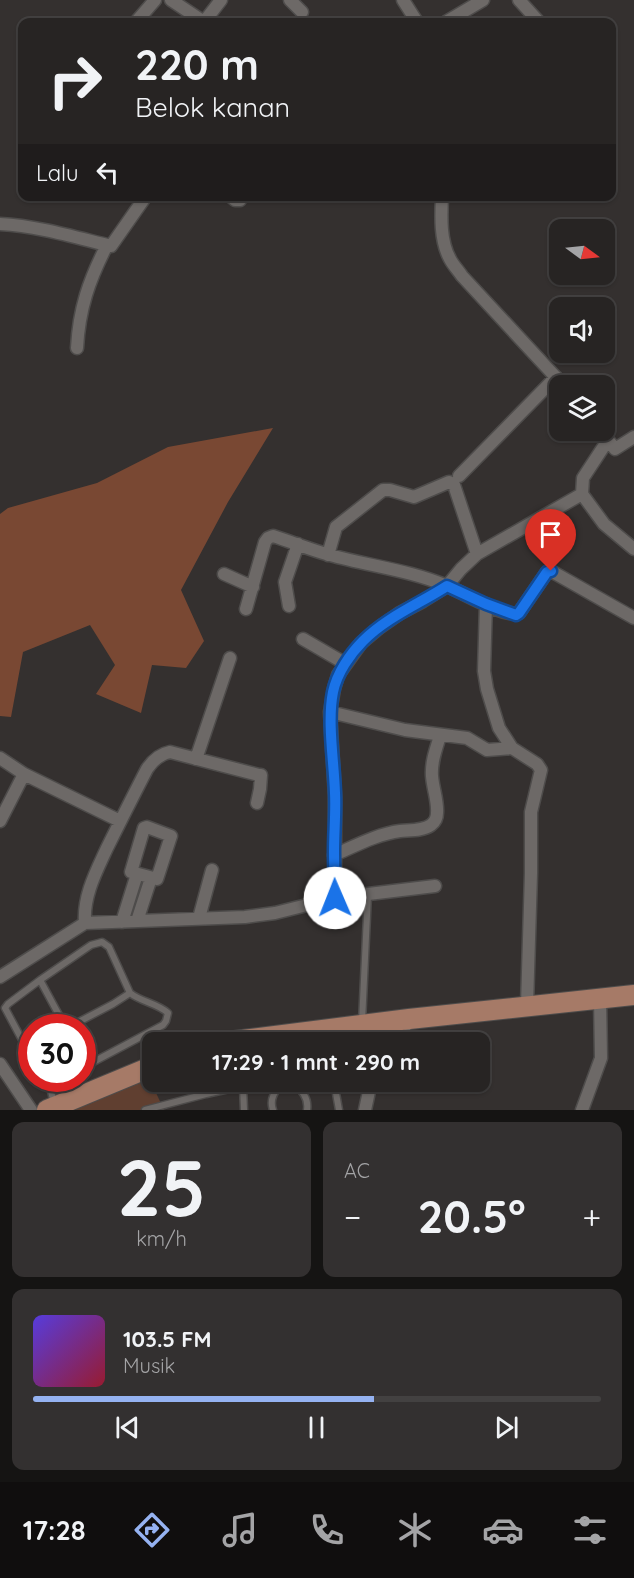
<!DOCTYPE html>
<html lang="id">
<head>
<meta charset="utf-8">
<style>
  :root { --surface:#272423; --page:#333030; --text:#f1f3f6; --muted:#a4a4a6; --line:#434141; --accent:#95b2f1 }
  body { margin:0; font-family:Quicksand,sans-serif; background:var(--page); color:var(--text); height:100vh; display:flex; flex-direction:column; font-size:22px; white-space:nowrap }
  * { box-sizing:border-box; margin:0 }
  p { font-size:20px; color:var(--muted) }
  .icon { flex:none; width:33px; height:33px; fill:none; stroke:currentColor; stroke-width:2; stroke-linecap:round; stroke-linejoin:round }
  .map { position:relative; height:1110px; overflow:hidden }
  .drawer { display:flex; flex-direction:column; gap:12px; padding:12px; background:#151413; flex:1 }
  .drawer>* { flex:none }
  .top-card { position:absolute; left:18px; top:18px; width:598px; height:183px; border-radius:12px; box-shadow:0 2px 4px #0004,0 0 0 2px var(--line); background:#272423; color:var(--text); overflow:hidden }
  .needle { width:39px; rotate:105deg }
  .controls { position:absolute; left:549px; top:219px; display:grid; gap:12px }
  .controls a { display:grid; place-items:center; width:66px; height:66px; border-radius:12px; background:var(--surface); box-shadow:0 2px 4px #0004,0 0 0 2px var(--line); font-size:30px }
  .speed { position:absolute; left:18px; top:1014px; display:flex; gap:12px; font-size:30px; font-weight:700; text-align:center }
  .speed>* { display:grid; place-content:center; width:78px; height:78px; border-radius:50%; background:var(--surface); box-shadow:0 2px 4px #0004,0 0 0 2px var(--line); line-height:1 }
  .speed .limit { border:9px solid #d22; background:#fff; color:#111 }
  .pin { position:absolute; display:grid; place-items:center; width:51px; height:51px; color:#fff; margin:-62px -26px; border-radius:50% 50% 50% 0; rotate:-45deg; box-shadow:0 0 6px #0007 }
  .pin .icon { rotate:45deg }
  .me { position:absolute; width:66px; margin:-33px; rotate:359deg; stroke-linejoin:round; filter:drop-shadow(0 0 4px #0008) }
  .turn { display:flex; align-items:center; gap:21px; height:126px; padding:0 18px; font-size:27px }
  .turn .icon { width:78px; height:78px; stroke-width:2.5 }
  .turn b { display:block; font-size:42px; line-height:51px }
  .then { display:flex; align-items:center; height:57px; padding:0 18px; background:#0003; gap:12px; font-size:22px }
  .big { font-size:45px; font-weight:800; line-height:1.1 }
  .drawer .widget { flex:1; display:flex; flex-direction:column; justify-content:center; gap:9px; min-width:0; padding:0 21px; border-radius:12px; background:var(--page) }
  .drawer .dial { align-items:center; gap:0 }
  .dial b { font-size:78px; line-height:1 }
  .song { display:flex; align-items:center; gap:18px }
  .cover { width:72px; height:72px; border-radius:9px; background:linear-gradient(135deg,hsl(250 70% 55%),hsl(350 70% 35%)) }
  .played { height:6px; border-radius:3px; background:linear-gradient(90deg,var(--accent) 60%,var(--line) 60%) }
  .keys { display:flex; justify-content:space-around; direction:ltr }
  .heat { display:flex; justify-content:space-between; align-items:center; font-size:33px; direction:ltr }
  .drawer .tiles { flex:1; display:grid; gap:12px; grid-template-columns:1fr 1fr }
  .widget:last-child { grid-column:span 2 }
  .trip { position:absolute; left:142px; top:1032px; width:348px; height:60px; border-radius:12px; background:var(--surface); box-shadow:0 2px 4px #0004,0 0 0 2px var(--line); font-weight:800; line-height:60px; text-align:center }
  .tab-bar { display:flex; height:96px; justify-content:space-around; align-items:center; background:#100e0e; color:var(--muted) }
  .tab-bar .icon { width:42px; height:42px }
  .tab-bar .current { color:var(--accent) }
  .tab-bar b { font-size:27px; color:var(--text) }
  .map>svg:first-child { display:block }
  .green { fill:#603f30 }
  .forest { fill:#794833 }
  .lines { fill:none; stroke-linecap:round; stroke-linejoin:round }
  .lane-casing { stroke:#4e4c4b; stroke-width:9 }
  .street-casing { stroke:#4e4c4b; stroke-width:15 }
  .primary-casing { stroke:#4e4c4b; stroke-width:22 }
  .lane { stroke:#6d6967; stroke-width:6 }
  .street { stroke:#6d6967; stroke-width:12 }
  .primary { stroke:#a67a67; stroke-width:20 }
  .route-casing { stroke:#114b97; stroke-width:15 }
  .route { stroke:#1a73e8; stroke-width:10 }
</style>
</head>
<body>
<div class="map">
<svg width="634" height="1110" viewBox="0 0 634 1110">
  <rect width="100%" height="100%" fill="#34302f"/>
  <!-- green -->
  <path class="green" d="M144 1067 164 1110H45Z"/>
  <!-- forest -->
  <path class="forest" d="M273 428 228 502 181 590 204 641 186 668 152 665 141 713 96 694 115 665 90 625 23 652 11 717 0 716V514L8 508 97 483 168 447Z"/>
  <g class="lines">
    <!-- lane casing -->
    <g class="lane-casing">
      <path id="lane" d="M40 980 66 1028
        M362 1022 368 894
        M406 1042 408 1023
        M32 1052 28 1051 5 1008 8 1004 40 980 91 945 102 942 109 947 130 993 113 1004 67 1028
        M82 1068 163 1025 166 1021 168 1013C157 1003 141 1002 130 993
        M48 1078 54 1104
        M292 1082C301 1090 309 1097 307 1110
        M334 1082 339 1110
        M50 1086 64 1078
        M145 1110 206 1094 243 1086
        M244 1110 243 1086 253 1082
        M273 1110C269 1099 275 1091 282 1083L292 1082"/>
    </g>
    <!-- street casing -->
    <g class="street-casing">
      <path id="street" d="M171 0 204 22
        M290 0 302 12
        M403 0 417 22
        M519 0 539 22
        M136 22 155 0
        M204 22 221 0
        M446 22 483 0
        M230 196 235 200H240L242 196
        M442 196C441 217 440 241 450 259 453 265 458 270 462 276L564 386
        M0 224C38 226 74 237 111 246L146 196
        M77 348C79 309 89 280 107 245
        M601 430 608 440 583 478 582 494 604 524 634 549
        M608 440 615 449 634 437
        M459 476 556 377
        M328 555 336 527 383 490H390L414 497 449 482 454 485 477 554
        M224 574 253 587
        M486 604 484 671 487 689 499 728 512 748 537 764 541 770 531 812V873L527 1005
        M289 606 285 582 298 544
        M246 609 265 542 268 538 273 536C292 542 311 550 330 555 369 566 409 570 447 586 462 592 505 618 519 613L547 572 551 571 634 618
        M303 639 346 664
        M330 712 405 730 467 738 487 750 512 748
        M0 758 24 774 120 821
        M196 759 230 658
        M0 821 24 774
        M147 827 171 836 157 879 131 872 144 828Z
        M334 855C355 846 377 834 400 831 409 830 423 831 431 825 435 822 437 818 437 813 438 801 433 789 432 776 431 762 436 749 440 736
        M335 898V796L330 712 334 689 338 675 361 643 380 627 400 613 423 601 447 586 461 569 477 554 582 494
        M199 918 212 870
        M137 921 151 878
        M122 922 137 874
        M85 923C83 896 96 872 107 848 120 822 133 796 147 769 153 760 160 754 170 752L259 775H261L260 789 257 803
        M0 977 85 923 245 917 275 913 335 898 435 886
        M378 1042 380 1023
        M0 1064 31 1110
        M365 1110 371 1082
        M582 1110 601 1058 600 998"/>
    </g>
    <!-- primary casing -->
    <g class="primary-casing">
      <path id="primary" d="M226 1042 409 1019 634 995
        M47 1110 153 1066"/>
    </g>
    <!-- lane -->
    <use href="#lane" class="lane"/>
    <!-- street -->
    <use href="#street" class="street"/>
    <!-- primary -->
    <use href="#primary" class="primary"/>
  </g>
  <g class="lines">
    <!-- route casing -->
    <g class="route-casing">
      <path id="route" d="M335 898C335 883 334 868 334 852 334 832 336 812 335 793 334 761 327 722 333 692 337 673 350 654 363 641 387 617 419 604 447 586L486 604 516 615 519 613 547 572 551 571"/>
    </g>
    <!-- route -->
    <use href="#route" class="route"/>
  </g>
</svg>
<div class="controls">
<a><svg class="needle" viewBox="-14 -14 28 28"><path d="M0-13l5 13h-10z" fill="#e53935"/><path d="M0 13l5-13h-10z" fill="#a4a4a6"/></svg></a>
<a><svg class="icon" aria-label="sound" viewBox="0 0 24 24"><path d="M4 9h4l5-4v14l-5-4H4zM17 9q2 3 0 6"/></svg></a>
<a><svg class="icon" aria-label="layers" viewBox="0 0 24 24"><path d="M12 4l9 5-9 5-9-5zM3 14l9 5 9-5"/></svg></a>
</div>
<div class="speed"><div class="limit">30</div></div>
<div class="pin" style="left:551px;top:571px;background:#d93025"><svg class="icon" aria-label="arrive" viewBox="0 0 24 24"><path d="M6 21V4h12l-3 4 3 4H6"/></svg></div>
<svg class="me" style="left:335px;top:898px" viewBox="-20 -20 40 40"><circle r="19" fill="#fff"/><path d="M0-13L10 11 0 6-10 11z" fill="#1a73e8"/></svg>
<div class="trip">17:29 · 1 mnt · 290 m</div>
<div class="top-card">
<div class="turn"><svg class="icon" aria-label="right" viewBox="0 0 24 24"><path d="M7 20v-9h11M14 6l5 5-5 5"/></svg><div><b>220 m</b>Belok kanan</div></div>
<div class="then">Lalu<svg class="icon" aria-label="left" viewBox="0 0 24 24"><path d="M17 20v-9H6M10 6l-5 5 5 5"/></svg></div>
</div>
</div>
<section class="drawer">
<div class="tiles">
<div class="widget dial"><b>25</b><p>km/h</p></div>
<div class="widget"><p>AC</p>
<div class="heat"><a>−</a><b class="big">20.5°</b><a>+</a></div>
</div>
<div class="widget">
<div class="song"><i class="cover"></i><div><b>103.5 FM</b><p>Musik</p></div></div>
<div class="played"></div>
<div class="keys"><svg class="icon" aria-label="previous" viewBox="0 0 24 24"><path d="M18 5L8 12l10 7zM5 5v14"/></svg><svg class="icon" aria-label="pause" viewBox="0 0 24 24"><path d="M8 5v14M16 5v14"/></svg><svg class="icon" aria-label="next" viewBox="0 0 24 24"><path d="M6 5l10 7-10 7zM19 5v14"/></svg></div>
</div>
</div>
</section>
<nav class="tab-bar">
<b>17:28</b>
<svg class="icon current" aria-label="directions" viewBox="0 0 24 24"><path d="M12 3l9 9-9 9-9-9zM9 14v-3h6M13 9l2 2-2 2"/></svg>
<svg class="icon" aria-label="music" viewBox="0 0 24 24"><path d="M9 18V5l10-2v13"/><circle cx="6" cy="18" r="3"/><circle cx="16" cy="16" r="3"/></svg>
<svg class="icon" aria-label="phone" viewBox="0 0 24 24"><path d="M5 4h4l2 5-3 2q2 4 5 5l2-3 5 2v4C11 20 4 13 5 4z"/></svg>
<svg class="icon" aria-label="climate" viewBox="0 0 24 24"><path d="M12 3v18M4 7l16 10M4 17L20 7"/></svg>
<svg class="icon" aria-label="car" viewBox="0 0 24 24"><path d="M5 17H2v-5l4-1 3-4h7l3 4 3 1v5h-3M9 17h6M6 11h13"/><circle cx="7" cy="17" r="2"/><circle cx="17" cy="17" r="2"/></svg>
<svg class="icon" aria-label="filters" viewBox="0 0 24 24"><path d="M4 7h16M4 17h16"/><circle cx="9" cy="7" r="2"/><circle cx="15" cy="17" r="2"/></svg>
</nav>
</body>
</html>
